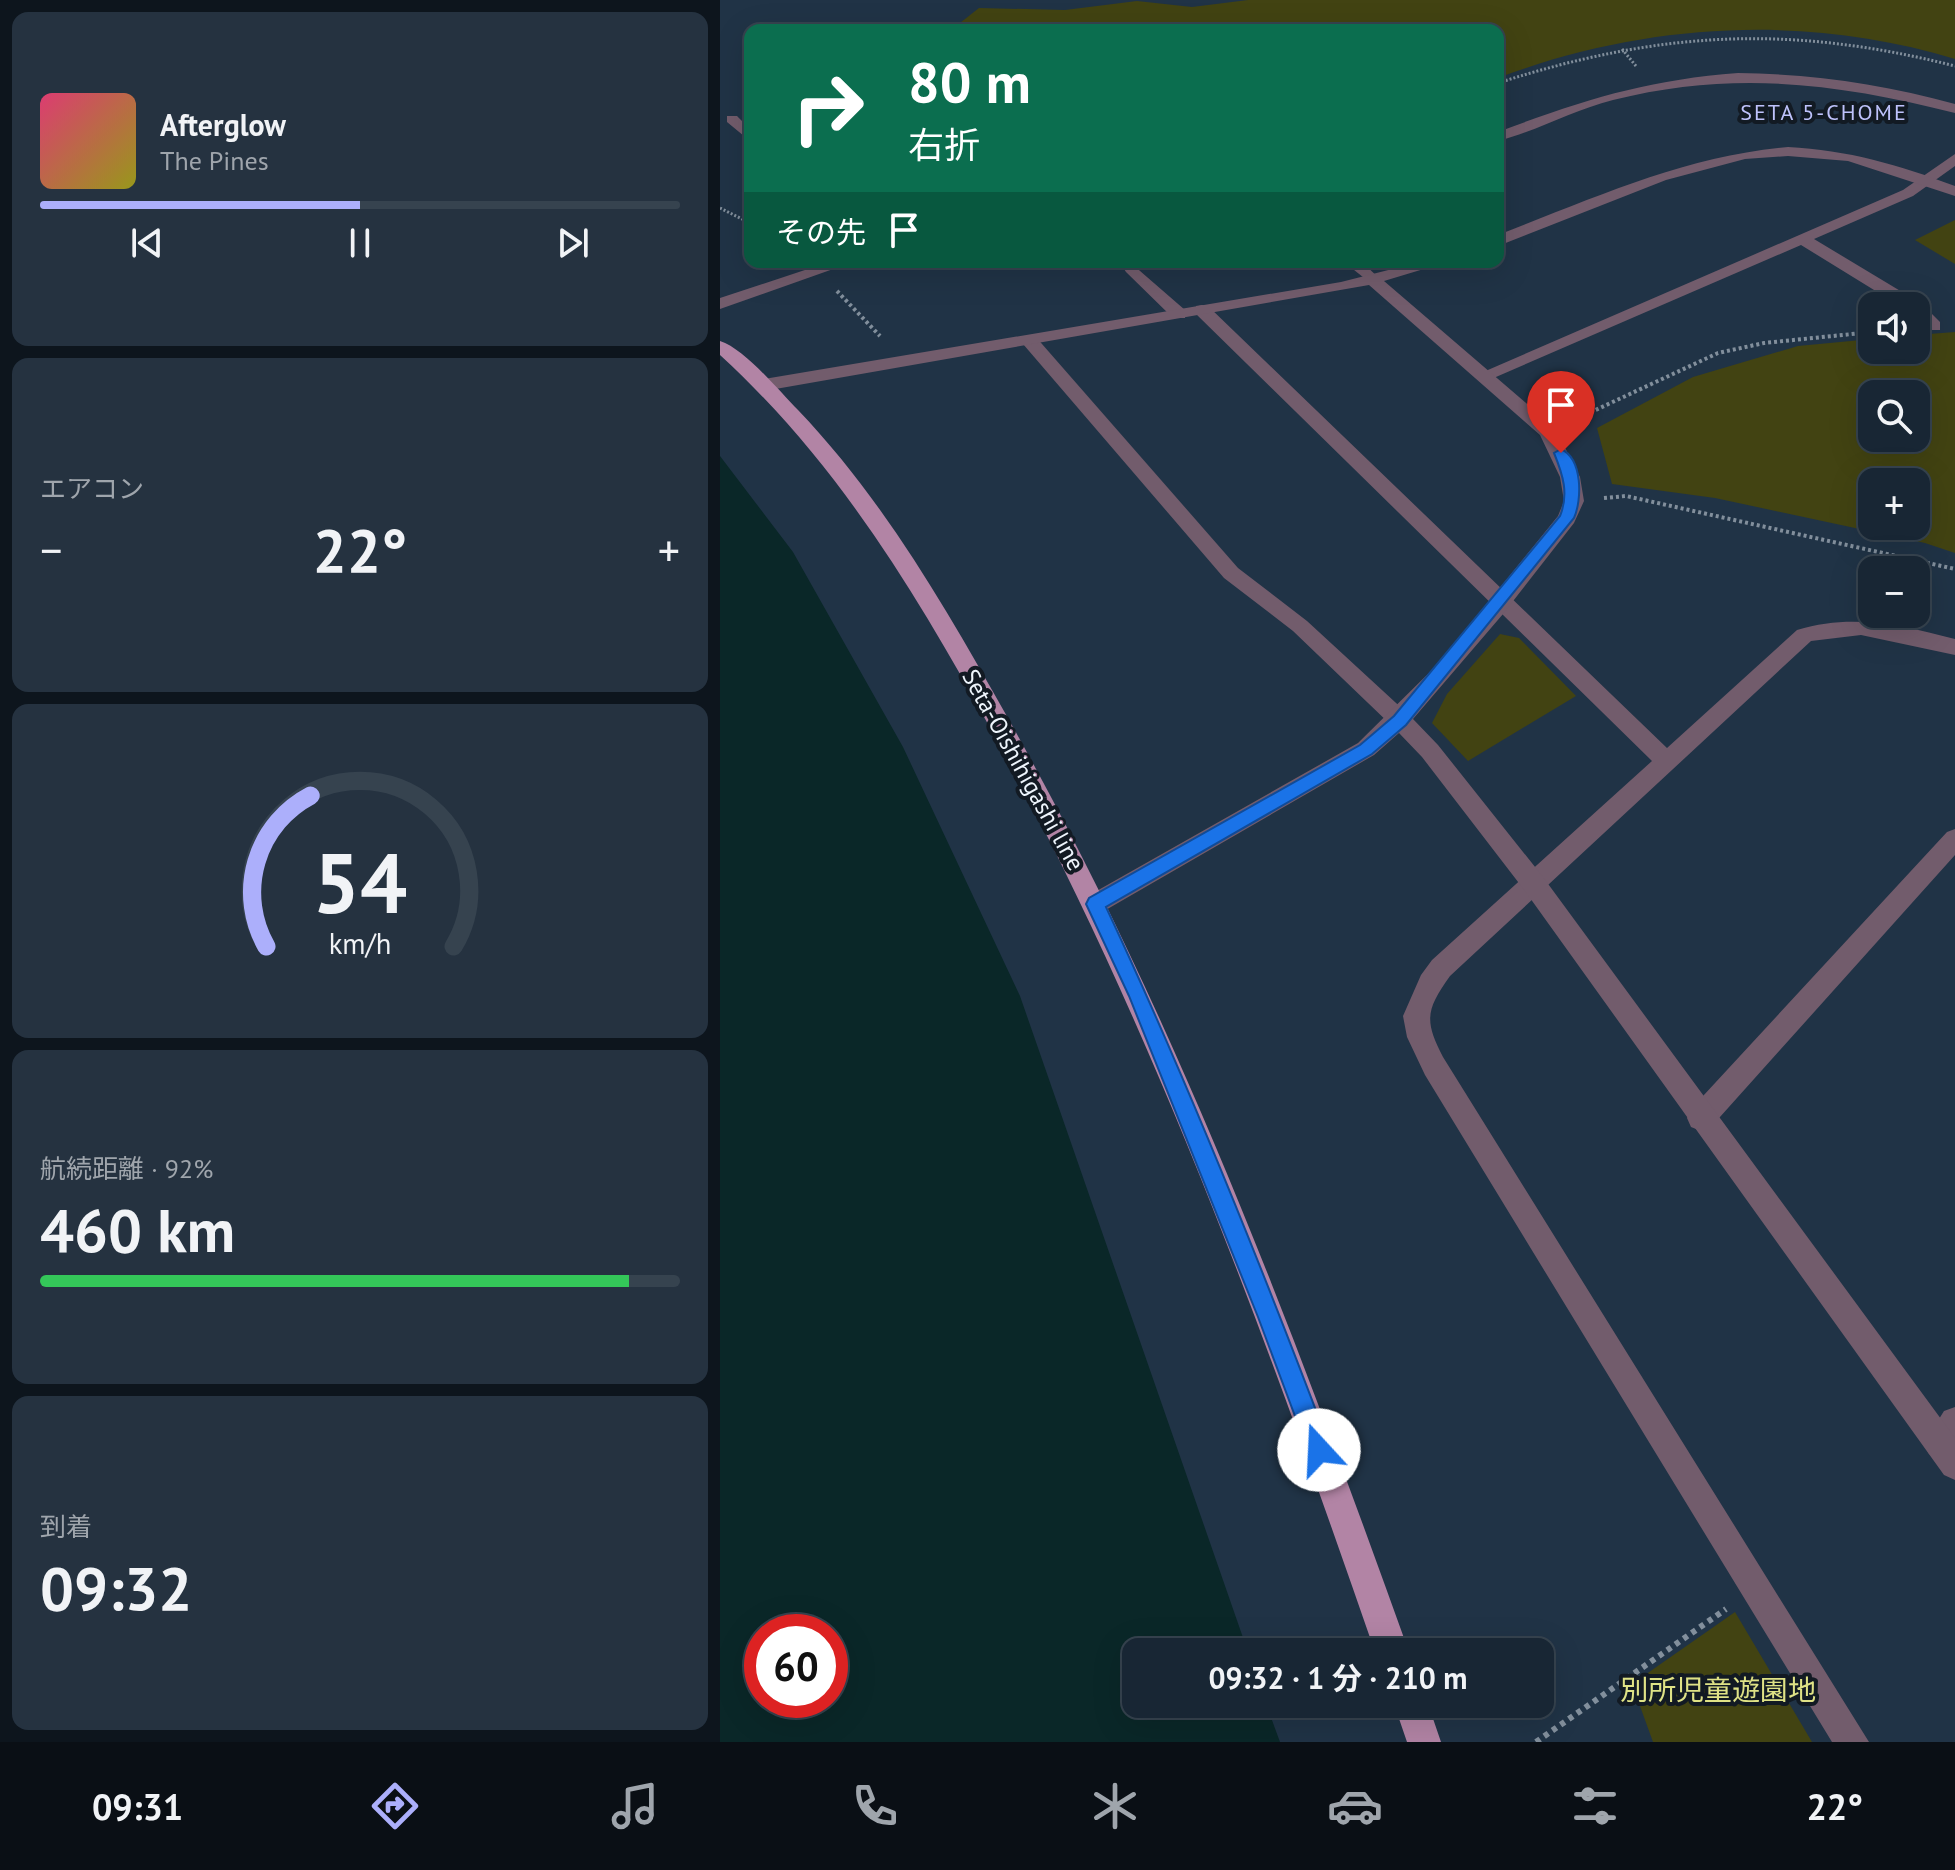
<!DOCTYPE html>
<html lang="ja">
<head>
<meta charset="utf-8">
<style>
  :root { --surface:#182634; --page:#253240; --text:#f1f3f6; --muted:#9fa5ac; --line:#36434f; --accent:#acaffb }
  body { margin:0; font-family:"PT Sans","Noto Sans JP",sans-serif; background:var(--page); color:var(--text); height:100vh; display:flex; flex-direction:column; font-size:30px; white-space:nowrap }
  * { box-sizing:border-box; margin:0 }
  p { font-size:26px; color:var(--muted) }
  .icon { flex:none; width:44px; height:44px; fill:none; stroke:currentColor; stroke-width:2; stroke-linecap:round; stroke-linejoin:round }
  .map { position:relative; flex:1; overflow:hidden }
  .details { display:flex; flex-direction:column; gap:12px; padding:12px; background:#0d151d; width:720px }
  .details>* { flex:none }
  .banner { position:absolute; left:24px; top:24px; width:760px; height:244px; border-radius:16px; box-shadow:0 8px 32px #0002,0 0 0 2px var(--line); background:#0b6e4f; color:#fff; overflow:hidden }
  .controls { position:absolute; left:1138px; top:292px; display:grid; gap:16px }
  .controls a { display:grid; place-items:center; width:72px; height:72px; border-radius:16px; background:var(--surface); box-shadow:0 8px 32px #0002,0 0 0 2px var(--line); font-size:40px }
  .speed { position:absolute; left:24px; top:1614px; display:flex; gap:16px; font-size:40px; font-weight:700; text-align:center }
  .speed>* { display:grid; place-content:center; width:104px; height:104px; border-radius:50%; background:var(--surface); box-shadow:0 8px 32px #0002,0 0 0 2px var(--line); line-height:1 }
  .speed .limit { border:12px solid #d22; background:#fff; color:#111 }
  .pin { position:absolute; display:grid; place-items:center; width:68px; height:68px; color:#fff; margin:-82px -34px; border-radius:50% 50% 50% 0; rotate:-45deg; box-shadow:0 0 8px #0007 }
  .pin .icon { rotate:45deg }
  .me { position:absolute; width:88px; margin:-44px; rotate:340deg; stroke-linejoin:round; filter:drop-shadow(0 0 6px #0008) }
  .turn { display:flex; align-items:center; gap:28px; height:168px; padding:0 32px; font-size:36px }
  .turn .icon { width:104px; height:104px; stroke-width:2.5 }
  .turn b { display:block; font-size:56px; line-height:68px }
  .then { display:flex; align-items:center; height:76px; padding:0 32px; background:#0003; gap:16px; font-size:30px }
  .big { font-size:60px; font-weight:700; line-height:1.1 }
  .details .card { flex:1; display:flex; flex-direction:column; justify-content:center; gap:12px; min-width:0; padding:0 28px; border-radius:16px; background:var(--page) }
  .details .dial { align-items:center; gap:0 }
  .dial svg { height:208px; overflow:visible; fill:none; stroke:var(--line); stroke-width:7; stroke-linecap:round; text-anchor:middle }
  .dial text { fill:var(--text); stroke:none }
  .song { display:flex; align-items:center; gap:24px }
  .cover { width:96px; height:96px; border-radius:12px; background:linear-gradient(135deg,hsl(340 70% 55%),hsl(60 70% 35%)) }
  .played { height:8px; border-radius:4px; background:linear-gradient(90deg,var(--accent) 50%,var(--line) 50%) }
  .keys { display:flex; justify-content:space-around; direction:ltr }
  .heat { display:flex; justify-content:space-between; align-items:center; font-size:44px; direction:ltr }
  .charge { height:12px; border-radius:6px; background:linear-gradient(90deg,#34c759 92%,var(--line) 0) }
  .trip { position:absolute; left:402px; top:1638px; width:432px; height:80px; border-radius:16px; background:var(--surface); box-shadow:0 8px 32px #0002,0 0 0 2px var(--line); font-weight:700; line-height:80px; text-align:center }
  .tab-bar { display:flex; height:128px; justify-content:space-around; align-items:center; background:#0a0f15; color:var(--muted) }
  .tab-bar .icon { width:56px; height:56px }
  .tab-bar .on { color:var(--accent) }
  .tab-bar b { font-size:36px; color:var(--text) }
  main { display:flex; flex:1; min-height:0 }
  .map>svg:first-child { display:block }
  .green { fill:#424312; fill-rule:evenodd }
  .water { fill:#0a2728; fill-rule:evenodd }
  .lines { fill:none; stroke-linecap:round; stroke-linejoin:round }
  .path-far2 { stroke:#828f9c; stroke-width:3; stroke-dasharray:2 2; stroke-linecap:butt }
  .path-far1 { stroke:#828f9c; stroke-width:4; stroke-dasharray:3 3; stroke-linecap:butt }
  .path { stroke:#828f9c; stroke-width:6; stroke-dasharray:5 5; stroke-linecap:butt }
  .minor { fill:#725c6c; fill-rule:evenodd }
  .tertiary { fill:#725c6c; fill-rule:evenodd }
  .primary { fill:#b284a5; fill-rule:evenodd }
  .route { fill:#1a73e8; stroke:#114b97; stroke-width:2 }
  .labels { text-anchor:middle; stroke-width:8; stroke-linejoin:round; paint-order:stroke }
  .far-neighbourhood-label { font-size:22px; letter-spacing:2px; fill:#bec2fb; stroke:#121a23 }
  .street-label { font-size:24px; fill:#eef5fc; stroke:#121a23 }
  .near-park-label { font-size:28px; fill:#dfe286; stroke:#121a23 }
</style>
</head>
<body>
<main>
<section class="details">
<div class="card">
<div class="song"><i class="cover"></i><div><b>Afterglow</b><p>The Pines</p></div></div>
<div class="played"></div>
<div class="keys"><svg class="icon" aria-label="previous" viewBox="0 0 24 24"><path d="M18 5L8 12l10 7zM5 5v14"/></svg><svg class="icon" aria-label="pause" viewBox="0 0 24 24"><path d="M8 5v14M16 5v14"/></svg><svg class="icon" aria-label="next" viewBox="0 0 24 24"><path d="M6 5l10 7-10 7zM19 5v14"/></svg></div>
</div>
<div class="card"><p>エアコン</p>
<div class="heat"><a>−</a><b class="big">22°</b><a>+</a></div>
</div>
<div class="card dial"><svg viewBox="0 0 100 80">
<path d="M14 69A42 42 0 1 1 86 69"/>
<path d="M14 69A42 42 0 0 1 31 11" stroke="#acaffb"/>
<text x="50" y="56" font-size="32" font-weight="700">54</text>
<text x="50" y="72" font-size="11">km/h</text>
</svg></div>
<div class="card"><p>航続距離 · 92%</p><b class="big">460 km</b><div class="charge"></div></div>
<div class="card"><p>到着</p><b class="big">09:32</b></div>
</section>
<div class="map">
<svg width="1235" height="1742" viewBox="0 0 1235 1742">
  <rect width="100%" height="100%" fill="#203346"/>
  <!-- green -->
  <path class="green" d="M528 0H1235V59C1086 13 923 23 778 78V30H231L259 8 345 10 417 1 472 7Z
    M1235 220V264L1195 240Z
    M1235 332V553L1205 543 995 498 892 484 877 428 973 377 1078 346 1152 339V350H1196V335ZM1196 394V438H1152V394ZM1196 482V526H1152V482Z
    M780 634 799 638 856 696 748 761 712 723 727 694Z
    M1015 1612 1092 1742H933L912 1684Z"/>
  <!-- water -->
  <path class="water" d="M0 456 73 552 183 747 300 996 528 1652H416V1704H546L560 1742H0ZM42 1632H110V1700H42Z"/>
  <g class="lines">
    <!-- path-far2 -->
    <path class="path-far2" d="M902 49 916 66
      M778 83C940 31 1069 24 1235 66
      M0 208 30 223"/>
    <!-- path-far1 -->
    <path class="path-far1" d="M117 291 160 336
      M854 420 998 353 1044 343 1152 332
      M884 498 906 496 1235 569"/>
    <!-- path -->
    <path class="path" d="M816 1742 1006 1609"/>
    <!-- minor -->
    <path class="minor" d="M1018 73C1093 74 1163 84 1235 104V113C1117 83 1013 70 893 100 853 110 817 131 778 141V132C863 100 926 80 1018 73Z
      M7 116H17L30 129V141L7 122Z
      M1235 154V166L1193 196 1094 239 1202 304 1220 322V330H1208L1196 318V306H1180L1081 245 769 380 763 381 754 376 1183 190Z
      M109 262H133L0 309V298Z
      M624 262H642L661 280 653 285Z
      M412 264 465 310V318H453L406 272 404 269Z
      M482 305 488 306 947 748 1077 630C1132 613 1181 625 1235 639V655L1141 635 1091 641 730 976C706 1010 704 1020 723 1057L1149 1742H1112L705 1075 687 1037 683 1016 701 975 712 960 932 761 476 314V306Z
      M309 335 315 336 518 568 587 621 688 714 691 720 688 726H672L573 631 504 578 303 344 300 340Z
      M1235 829V855L991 1127 981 1131 971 1127 967 1118 971 1109 1227 832Z
      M1235 1407V1448L1220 1459 1209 1454 1204 1443 1224 1411Z"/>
    <!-- tertiary -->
    <path class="tertiary" d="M1068 147C1128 150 1179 165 1235 186V196L1128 161 1068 156 1025 159 946 180 778 246V235C874 198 965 156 1068 147Z
      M700 262H727L664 281 835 428 860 477 864 501 854 523 783 614 693 719 718 745 823 877 1235 1438V1480L1224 1475 805 891 702 757 679 733 654 755 384 911 375 914 366 911 363 904 366 897 638 743 719 663 838 516 844 501 840 477 820 435 649 285 44 391 35 385 44 379 621 282Z"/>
    <!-- primary -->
    <path class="primary" d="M0 341C25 349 59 391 78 410 165 501 228 612 289 720 455 1015 575 1334 689 1652H655C547 1340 433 1025 274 735 198 596 118 463 0 355Z
      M674 1704H708L721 1742H687Z"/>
  </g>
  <!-- route -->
  <path class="route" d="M841 449C863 459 862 500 854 518L686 725 652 754 386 907C469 1084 542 1267 611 1450L608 1459 599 1462 591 1459 538 1317 409 996 366 904 369 898 640 745 674 716 840 516C849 494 843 475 834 453Z"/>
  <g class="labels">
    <!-- far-neighbourhood labels -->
    <g class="far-neighbourhood-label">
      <text x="1104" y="120">SETA 5-CHOME</text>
    </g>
    <!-- street labels -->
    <g class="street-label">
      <text transform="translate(303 770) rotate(61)" y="8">Seta-Oishihigashi line</text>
    </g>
    <!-- near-park labels -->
    <g class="near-park-label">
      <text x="998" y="1700">別所児童遊園地</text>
    </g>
  </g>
</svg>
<div class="controls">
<a><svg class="icon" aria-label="sound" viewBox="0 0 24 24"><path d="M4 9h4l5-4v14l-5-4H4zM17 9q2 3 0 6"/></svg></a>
<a><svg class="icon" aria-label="search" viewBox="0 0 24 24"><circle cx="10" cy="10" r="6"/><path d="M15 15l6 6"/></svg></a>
<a>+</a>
<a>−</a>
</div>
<div class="speed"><div class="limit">60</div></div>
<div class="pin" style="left:841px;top:453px;background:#d93025"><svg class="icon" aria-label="arrive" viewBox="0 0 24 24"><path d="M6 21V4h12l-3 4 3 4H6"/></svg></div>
<svg class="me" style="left:599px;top:1450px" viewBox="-20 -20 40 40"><circle r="19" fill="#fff"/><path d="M0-13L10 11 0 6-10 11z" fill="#1a73e8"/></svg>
<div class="trip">09:32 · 1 分 · 210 m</div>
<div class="banner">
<div class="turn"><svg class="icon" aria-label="right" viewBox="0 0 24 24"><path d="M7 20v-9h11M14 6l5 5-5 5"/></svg><div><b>80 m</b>右折</div></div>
<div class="then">その先<svg class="icon" aria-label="arrive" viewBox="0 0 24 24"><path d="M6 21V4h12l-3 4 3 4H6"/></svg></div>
</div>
</div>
</main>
<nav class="tab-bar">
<b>09:31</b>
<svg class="icon on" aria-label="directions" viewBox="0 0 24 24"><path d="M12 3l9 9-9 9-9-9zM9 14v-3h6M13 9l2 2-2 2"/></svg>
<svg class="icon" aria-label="music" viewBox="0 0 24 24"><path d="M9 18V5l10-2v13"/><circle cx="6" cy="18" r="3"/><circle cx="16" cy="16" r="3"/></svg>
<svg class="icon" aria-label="phone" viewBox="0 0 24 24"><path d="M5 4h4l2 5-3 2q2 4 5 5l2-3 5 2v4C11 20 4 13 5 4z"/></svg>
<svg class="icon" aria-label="climate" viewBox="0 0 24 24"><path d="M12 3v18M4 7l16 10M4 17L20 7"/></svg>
<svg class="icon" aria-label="car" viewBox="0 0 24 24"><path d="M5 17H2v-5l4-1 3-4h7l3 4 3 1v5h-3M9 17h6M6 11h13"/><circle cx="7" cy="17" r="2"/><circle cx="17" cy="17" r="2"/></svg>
<svg class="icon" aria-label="filters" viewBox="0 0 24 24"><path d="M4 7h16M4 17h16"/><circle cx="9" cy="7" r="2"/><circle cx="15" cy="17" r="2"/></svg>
<b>22°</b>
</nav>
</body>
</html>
